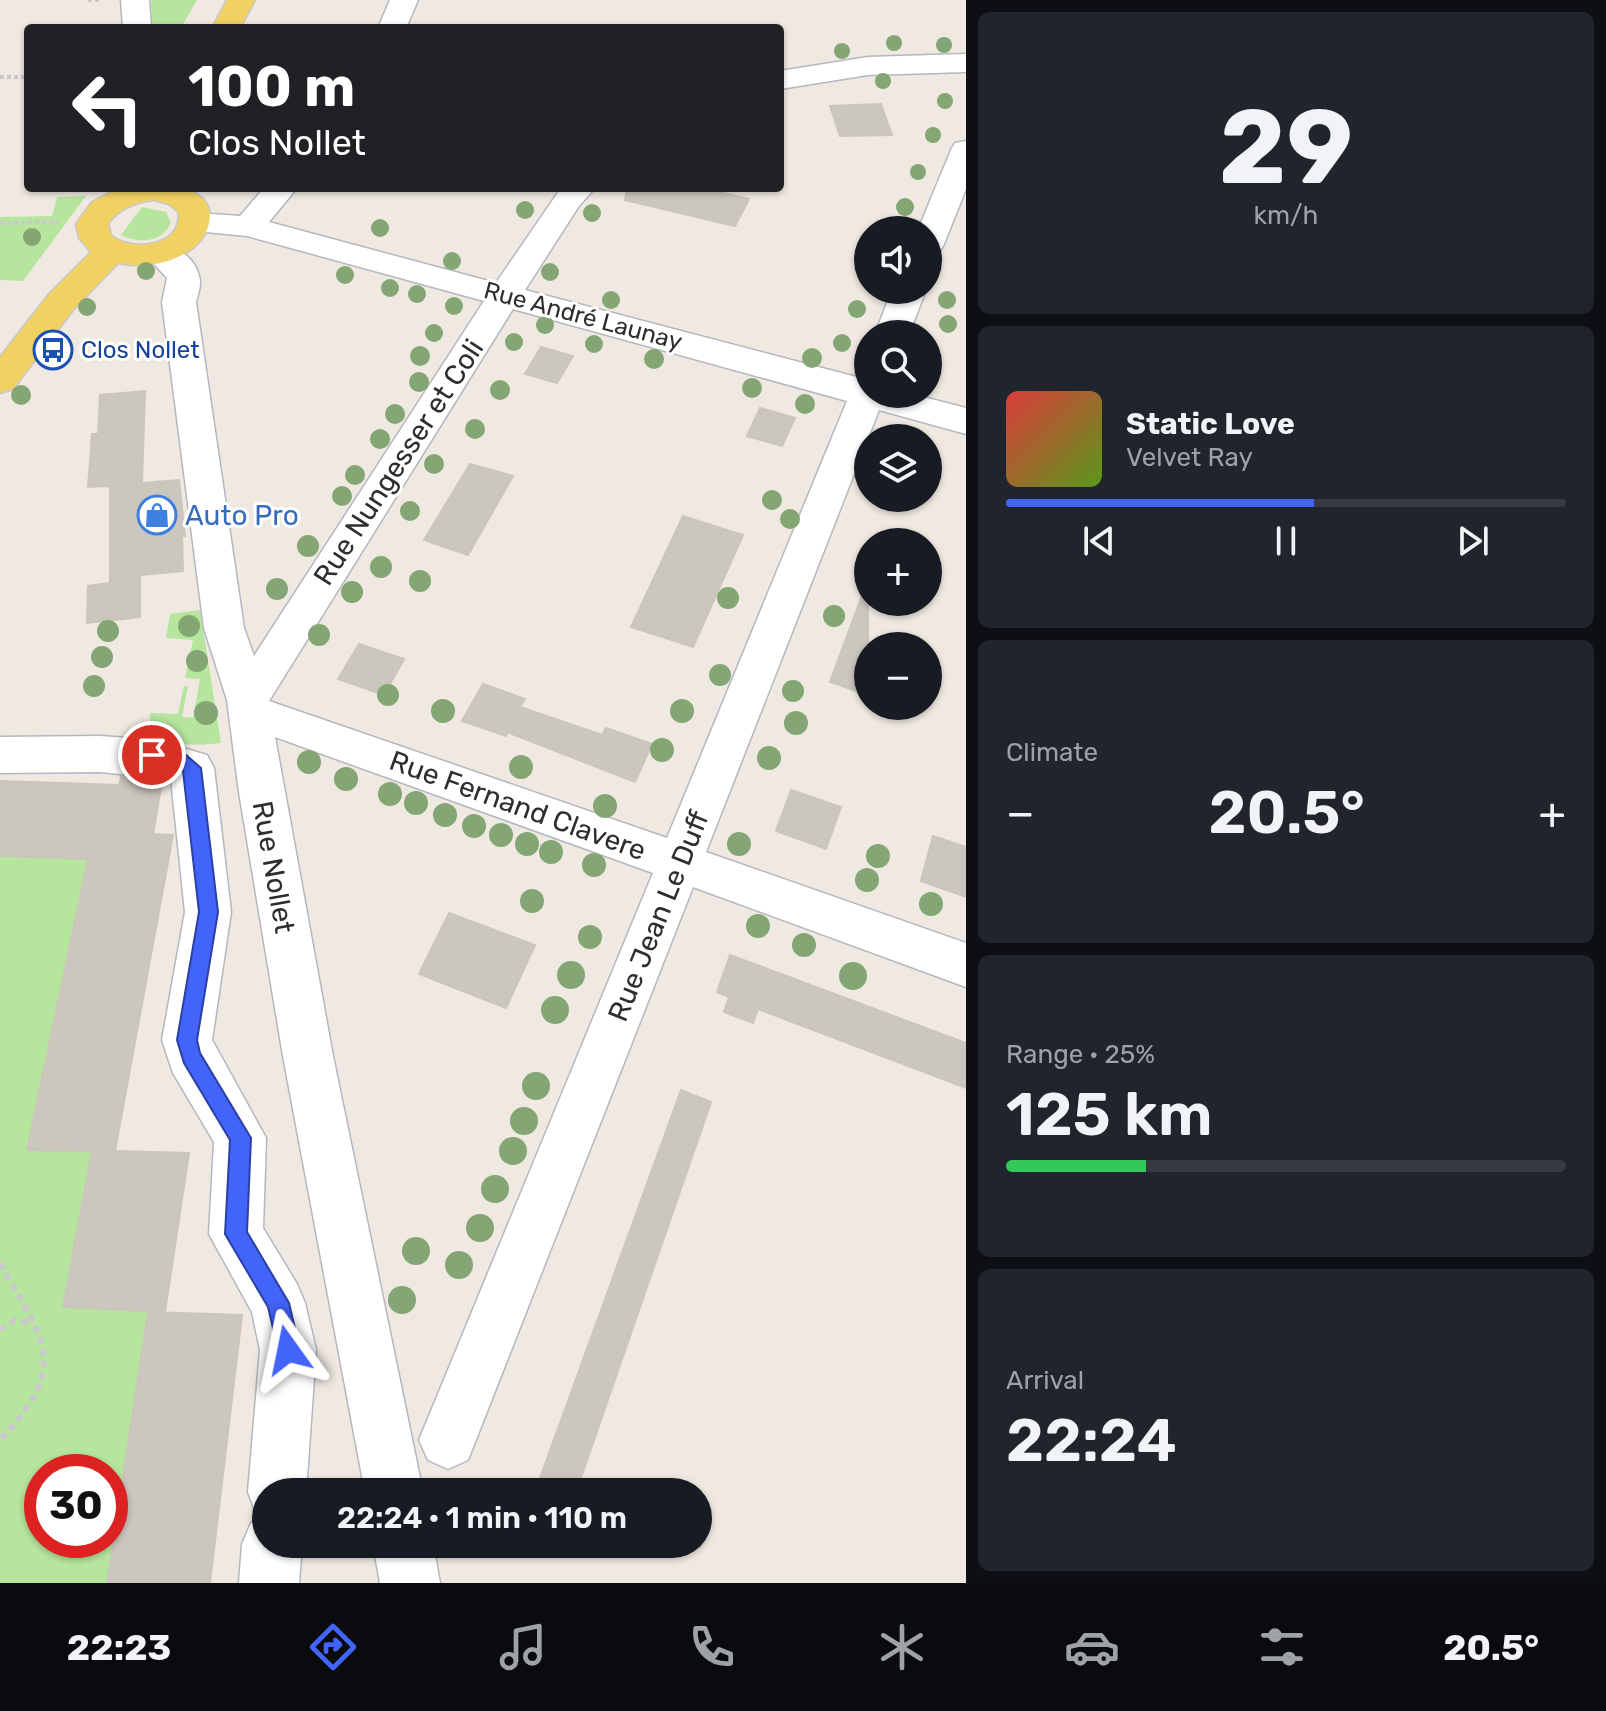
<!DOCTYPE html>
<html lang="en">
<head>
<meta charset="utf-8">
<style>
  :root { --surface:#171b24; --page:#20242c; --text:#f1f3f6; --muted:#9ea1a6; --line:#363941; --accent:#4264fb }
  body { margin:0; font-family:Rubik,sans-serif; background:var(--page); color:var(--text); height:100vh; display:flex; flex-direction:column; font-size:30px; white-space:nowrap }
  * { box-sizing:border-box; margin:0 }
  p { font-size:26px; color:var(--muted) }
  .icon { flex:none; width:44px; height:44px; fill:none; stroke:currentColor; stroke-width:2; stroke-linecap:round; stroke-linejoin:round }
  .map { position:relative; flex:1; overflow:hidden }
  .details { display:flex; flex-direction:column; gap:12px; padding:12px; background:#0d0f14; width:640px }
  .details>* { flex:none }
  .banner { position:absolute; left:24px; top:24px; width:760px; height:168px; border-radius:8px; box-shadow:0 2px 6px #0004; background:#202124; color:#fff; overflow:hidden }
  .fabs { position:absolute; left:854px; top:216px; display:grid; gap:16px }
  .fabs a { display:grid; place-items:center; width:88px; height:88px; border-radius:50%; background:var(--surface); box-shadow:0 2px 6px #0004; font-size:40px }
  .speed { position:absolute; left:24px; top:1454px; display:flex; gap:16px; font-size:40px; font-weight:700; text-align:center }
  .speed>* { display:grid; place-content:center; width:104px; height:104px; border-radius:50%; background:var(--surface); box-shadow:0 2px 6px #0004; line-height:1 }
  .speed .limit { border:12px solid #d22; background:#fff; color:#111 }
  .pin { position:absolute; display:grid; place-items:center; width:68px; height:68px; color:#fff; margin:-34px; border:4px solid #fff; border-radius:50%; box-shadow:0 2px 8px #0007 }
  .me { position:absolute; width:88px; margin:-44px; rotate:348deg; stroke-linejoin:round; filter:drop-shadow(0 0 6px #0008) }
  .turn { display:flex; align-items:center; gap:28px; height:168px; padding:0 32px; font-size:36px }
  .turn .icon { width:104px; height:104px; stroke-width:2.5 }
  .turn b { display:block; font-size:56px; line-height:68px }
  .big { font-size:60px; font-weight:600; line-height:1.1 }
  .details .tile { flex:1; display:flex; flex-direction:column; justify-content:center; gap:12px; min-width:0; padding:0 28px; border-radius:12px; background:var(--page) }
  .details .dial { align-items:center; gap:0 }
  .dial b { font-size:104px; line-height:1 }
  .song { display:flex; align-items:center; gap:24px }
  .cover { width:96px; height:96px; border-radius:12px; background:linear-gradient(135deg,hsl(0 70% 55%),hsl(90 70% 35%)) }
  .played { height:8px; border-radius:4px; background:linear-gradient(90deg,var(--accent) 55%,var(--line) 55%) }
  .keys { display:flex; justify-content:space-around; direction:ltr }
  .heat { display:flex; justify-content:space-between; align-items:center; font-size:44px; direction:ltr }
  .charge { height:12px; border-radius:6px; background:linear-gradient(90deg,#34c759 25%,var(--line) 0) }
  .trip { position:absolute; left:252px; top:1478px; width:460px; height:80px; border-radius:40px; background:var(--surface); box-shadow:0 2px 6px #0004; font-weight:600; line-height:80px; text-align:center }
  .tab-bar { display:flex; height:128px; justify-content:space-around; align-items:center; background:#090b0e; color:var(--muted) }
  .tab-bar .icon { width:56px; height:56px }
  .tab-bar .selected { color:var(--accent) }
  .tab-bar b { font-size:36px; color:var(--text) }
  main { display:flex; flex:1; min-height:0 }
  .map>svg:first-child { display:block }
  .green { fill:#b6e59e; fill-rule:evenodd }
  .building { fill:#cbc7bf; stroke:#cbc5ba; stroke-width:2 }
  .lines { fill:none; stroke-linecap:round; stroke-linejoin:round }
  .minor-casing { stroke:#b4b7c1; stroke-width:3 }
  .major-casing { stroke:#c9c9c9; stroke-width:3 }
  .path-far1 { stroke:#c9c9c9; stroke-width:4; stroke-dasharray:4 3; stroke-linecap:butt }
  .path { stroke:#c9c9c9; stroke-width:6; stroke-dasharray:7 5; stroke-linecap:butt }
  .minor { fill:#fff; fill-rule:evenodd }
  .major { fill:#f2d163; fill-rule:evenodd }
  .tree { fill:#84a574 }
  .route { fill:#4264fb; stroke:#2b41a3; stroke-width:2 }
  .labels { text-anchor:middle; stroke-width:6; stroke-linejoin:round; paint-order:stroke }
  .far-street-label { font-size:24px; fill:#2e2e2e; stroke:#fff }
  .far-transit-label { font-size:24px; fill:#164399; stroke:#fff; text-anchor:start }
  .street-label { font-size:28px; fill:#2e2e2e; stroke:#fff }
  .shop-label { font-size:28px; fill:#366cbe; stroke:#fff; text-anchor:start }
</style>
</head>
<body>
<main>
<div class="map">
<svg width="966" height="1583" viewBox="0 0 966 1583">
  <rect width="100%" height="100%" fill="#efe9e1"/>
  <!-- green -->
  <path class="green" d="M151 0H197L181 28H152Z
    M86 196 23 281 0 280V217L52 216 57 197Z
    M142 207 166 212 171 222C164 243 138 244 121 235Z
    M200 610 221 743C197 746 146 748 150 713L178 714 184 686H188L182 717 193 718 200 679 185 678 193 640 166 638 170 614Z
    M0 856 88 859 27 1150 92 1151 148 1311 107 1583H0ZM42 1472H110V1540H42Z"/>
  <!-- building -->
  <path class="building" d="M881 104 892 135 840 136 830 106Z
    M627 188H702L749 199 735 226 625 200Z
    M541 347 573 356 557 383 525 374Z
    M145 391 142 483 179 480 185 536H182L183 571 140 575V617L87 623 88 586 110 583V486L88 487 92 434H98L100 395Z
    M760 408 795 418 782 446 747 436Z
    M470 464 513 476 468 555 424 540Z
    M683 516 743 535 693 647 631 627Z
    M864 590H868V695L830 682Z
    M359 644 404 659 384 695 338 679Z
    M483 684 525 699 520 707 602 735 606 728 652 744 635 782 507 732 506 736 462 721Z
    M121 777 162 781 153 834 173 835 115 1151 189 1153 165 1312 63 1307 92 1151 27 1150 88 859 0 856V781L119 785Z
    M791 790 841 807 826 849 776 831Z
    M933 836 966 847V897L921 881Z
    M449 913 535 945 506 1008 419 974Z
    M730 955 966 1043V1088L758 1009 753 1023 724 1012 729 997 717 992Z
    M681 1090 711 1102 576 1492H535Z
    M148 1312 242 1315 210 1583H107Z"/>
  <g class="lines">
    <!-- minor casing -->
    <g class="minor-casing">
      <path id="minor" d="M121 0H149L151 28H123Z
        M390 0H418L406 28H378Z
        M966 54V72L868 75 780 89V71L868 57Z
        M966 141V189L944 244 940 251 928 254V230H918L951 150 955 143Z
        M264 188H297L269 222 496 283 561 188H595L579 206 525 290 868 380V394H912L966 408V434L879 410 706 852 966 943V987L693 887 468 1460 448 1469 428 1460 419 1440 653 873 275 737 333 1056 423 1492H365L283 1056 239 792 227 700 204 628 162 302 167 278 144 253 148 246C169 241 194 254 199 276 202 284 198 294 196 302L244 628 254 656 484 301 247 236 186 230 181 223 186 216 197 213 240 216ZM513 309 847 401 667 838 269 701Z
        M892 290H926L909 334H875Z
        M100 736 155 740 207 755 214 768 231 912 212 1040 266 1138 263 1228 297 1284 305 1303 316 1350 306 1492H266V1544H302L299 1583H239L242 1544 251 1523 266 1517 256 1513 248 1492 260 1350 252 1312 209 1234 214 1142 173 1073 162 1040 185 912 171 779 100 772 0 773V737Z
        M373 1544H433L440 1583H380Z"/>
    </g>
    <!-- major casing -->
    <g class="major-casing">
      <path id="major" d="M227 0H255L240 28H212Z
        M119 188C140 188 167 184 187 190 224 201 211 240 184 254 163 265 141 268 118 263L73 310 13 389 0 393V357L49 294 91 252 79 238 76 224 92 202ZM154 200 169 204 178 212C184 246 131 253 111 235L108 224C119 208 135 202 154 200Z"/>
    </g>
    <!-- path-far1 -->
    <path class="path-far1" d="M88 0H101
      M0 77H28
      M0 223 58 222"/>
    <!-- path -->
    <path class="path" d="M0 1263C45 1342 70 1366 0 1440
      M0 1330 15 1320 33 1323"/>
    <!-- minor -->
    <use href="#minor" class="minor"/>
    <!-- major -->
    <use href="#major" class="major"/>
  </g>
  <!-- trees -->
  <g class="tree">
    <circle cx="894" cy="43" r="8"/>
    <circle cx="944" cy="45" r="8"/>
    <circle cx="842" cy="51" r="8"/>
    <circle cx="883" cy="81" r="8"/>
    <circle cx="945" cy="101" r="8"/>
    <circle cx="933" cy="135" r="8"/>
    <circle cx="918" cy="172" r="8"/>
    <circle cx="905" cy="207" r="9"/>
    <circle cx="525" cy="210" r="9"/>
    <circle cx="592" cy="213" r="9"/>
    <circle cx="380" cy="228" r="9"/>
    <circle cx="32" cy="237" r="9"/>
    <circle cx="452" cy="261" r="9"/>
    <circle cx="146" cy="271" r="9"/>
    <circle cx="550" cy="272" r="9"/>
    <circle cx="345" cy="275" r="9"/>
    <circle cx="390" cy="288" r="9"/>
    <circle cx="417" cy="294" r="9"/>
    <circle cx="611" cy="300" r="9"/>
    <circle cx="947" cy="300" r="9"/>
    <circle cx="454" cy="306" r="9"/>
    <circle cx="87" cy="307" r="9"/>
    <circle cx="857" cy="309" r="9"/>
    <circle cx="948" cy="324" r="9"/>
    <circle cx="545" cy="325" r="9"/>
    <circle cx="434" cy="333" r="9"/>
    <circle cx="514" cy="342" r="9"/>
    <circle cx="842" cy="343" r="9"/>
    <circle cx="594" cy="344" r="9"/>
    <circle cx="420" cy="356" r="10"/>
    <circle cx="812" cy="358" r="10"/>
    <circle cx="654" cy="359" r="10"/>
    <circle cx="419" cy="382" r="10"/>
    <circle cx="752" cy="388" r="10"/>
    <circle cx="500" cy="390" r="10"/>
    <circle cx="21" cy="395" r="10"/>
    <circle cx="805" cy="404" r="10"/>
    <circle cx="395" cy="414" r="10"/>
    <circle cx="475" cy="429" r="10"/>
    <circle cx="380" cy="439" r="10"/>
    <circle cx="434" cy="464" r="10"/>
    <circle cx="355" cy="475" r="10"/>
    <circle cx="342" cy="496" r="10"/>
    <circle cx="772" cy="500" r="10"/>
    <circle cx="410" cy="511" r="10"/>
    <circle cx="790" cy="519" r="10"/>
    <circle cx="308" cy="546" r="11"/>
    <circle cx="381" cy="567" r="11"/>
    <circle cx="420" cy="581" r="11"/>
    <circle cx="277" cy="589" r="11"/>
    <circle cx="352" cy="592" r="11"/>
    <circle cx="728" cy="598" r="11"/>
    <circle cx="834" cy="616" r="11"/>
    <circle cx="189" cy="626" r="11"/>
    <circle cx="108" cy="631" r="11"/>
    <circle cx="319" cy="635" r="11"/>
    <circle cx="102" cy="657" r="11"/>
    <circle cx="197" cy="661" r="11"/>
    <circle cx="720" cy="675" r="11"/>
    <circle cx="94" cy="686" r="11"/>
    <circle cx="793" cy="691" r="11"/>
    <circle cx="388" cy="695" r="11"/>
    <circle cx="443" cy="711" r="12"/>
    <circle cx="682" cy="711" r="12"/>
    <circle cx="206" cy="713" r="12"/>
    <circle cx="796" cy="723" r="12"/>
    <circle cx="662" cy="750" r="12"/>
    <circle cx="769" cy="758" r="12"/>
    <circle cx="309" cy="762" r="12"/>
    <circle cx="521" cy="767" r="12"/>
    <circle cx="346" cy="779" r="12"/>
    <circle cx="390" cy="794" r="12"/>
    <circle cx="416" cy="803" r="12"/>
    <circle cx="605" cy="806" r="12"/>
    <circle cx="445" cy="815" r="12"/>
    <circle cx="474" cy="826" r="12"/>
    <circle cx="501" cy="835" r="12"/>
    <circle cx="527" cy="844" r="12"/>
    <circle cx="739" cy="844" r="12"/>
    <circle cx="551" cy="852" r="12"/>
    <circle cx="878" cy="856" r="12"/>
    <circle cx="594" cy="865" r="12"/>
    <circle cx="867" cy="880" r="12"/>
    <circle cx="532" cy="901" r="12"/>
    <circle cx="931" cy="904" r="12"/>
    <circle cx="758" cy="926" r="12"/>
    <circle cx="590" cy="937" r="12"/>
    <circle cx="804" cy="945" r="12"/>
    <circle cx="571" cy="975" r="14"/>
    <circle cx="853" cy="976" r="14"/>
    <circle cx="555" cy="1010" r="14"/>
    <circle cx="536" cy="1086" r="14"/>
    <circle cx="524" cy="1121" r="14"/>
    <circle cx="513" cy="1151" r="14"/>
    <circle cx="495" cy="1189" r="14"/>
    <circle cx="480" cy="1228" r="14"/>
    <circle cx="416" cy="1251" r="14"/>
    <circle cx="459" cy="1265" r="14"/>
    <circle cx="402" cy="1300" r="14"/>
  </g>
  <!-- route -->
  <path class="route" d="M152 748 186 755 201 768 218 912 197 1040 200 1053 251 1138 247 1232 289 1303 300 1350 296 1358 288 1361 280 1358 268 1307 225 1234 230 1140 184 1063 177 1040 199 912 183 771 146 760 143 755Z"/>
  <!-- icons -->
  <defs>
    <g id="bus-ring" transform="scale(2)"><circle r="9.5" fill="#fff" stroke="#1a4fb4" stroke-width="1.5"/><path d="M-5-6H5V4H4V6H2V4H-2V6H-4V4H-5ZM-3.5-4V0h7V-4ZM-3.5 1.2v1.5H-2V1.2ZM2 1.2v1.5H3.5V1.2Z" fill="#1a4fb4"/></g>
    <g id="shop-ring" transform="scale(2)"><circle r="9.5" fill="#fff" stroke="#3f7fe0" stroke-width="1.5"/><path d="M-5-2.5h2.3a2.7 3.5 0 0 1 5.4 0H5L5.5 6h-11ZM-1.5-2.5h3a1.5 2.3 0 0 0-3 0Z" fill="#3f7fe0"/></g>
  </defs>
  <g fill-rule="evenodd">
    <use href="#bus-ring" x="53" y="350"/>
    <use href="#shop-ring" x="157" y="515"/>
  </g>
  <g class="labels">
    <!-- far-street labels -->
    <g class="far-street-label">
      <text transform="translate(583 316) rotate(15)" y="8">Rue André Launay</text>
    </g>
    <!-- far-transit labels -->
    <g class="far-transit-label">
      <text x="81" y="358">Clos Nollet</text>
    </g>
    <!-- street labels -->
    <g class="street-label">
      <text transform="translate(398 462) rotate(-57)" y="10">Rue Nungesser et Coli</text>
      <text transform="translate(518 805) rotate(20)" y="10">Rue Fernand Clavere</text>
      <text transform="translate(274 867) rotate(80)" y="10">Rue Nollet</text>
      <text transform="translate(658 916) rotate(-68)" y="10">Rue Jean Le Duff</text>
    </g>
    <!-- shop labels -->
    <g class="shop-label">
      <text x="185" y="525">Auto Pro</text>
    </g>
  </g>
</svg>
<div class="fabs">
<a><svg class="icon" aria-label="sound" viewBox="0 0 24 24"><path d="M4 9h4l5-4v14l-5-4H4zM17 9q2 3 0 6"/></svg></a>
<a><svg class="icon" aria-label="search" viewBox="0 0 24 24"><circle cx="10" cy="10" r="6"/><path d="M15 15l6 6"/></svg></a>
<a><svg class="icon" aria-label="layers" viewBox="0 0 24 24"><path d="M12 4l9 5-9 5-9-5zM3 14l9 5 9-5"/></svg></a>
<a>+</a>
<a>−</a>
</div>
<div class="speed"><div class="limit">30</div></div>
<div class="pin" style="left:152px;top:755px;background:#d93025"><svg class="icon" aria-label="arrive" viewBox="0 0 24 24"><path d="M6 21V4h12l-3 4 3 4H6"/></svg></div>
<svg class="me" style="left:288px;top:1350px" viewBox="-20 -20 40 40"><path d="M0-17L14 15 0 8-14 15z" fill="#4264fb" stroke="#fff" stroke-width="4"/></svg>
<div class="trip">22:24 · 1 min · 110 m</div>
<div class="banner">
<div class="turn"><svg class="icon" aria-label="left" viewBox="0 0 24 24"><path d="M17 20v-9H6M10 6l-5 5 5 5"/></svg><div><b>100 m</b>Clos Nollet</div></div>
</div>
</div>
<section class="details">
<div class="tile dial"><b>29</b><p>km/h</p></div>
<div class="tile">
<div class="song"><i class="cover"></i><div><b>Static Love</b><p>Velvet Ray</p></div></div>
<div class="played"></div>
<div class="keys"><svg class="icon" aria-label="previous" viewBox="0 0 24 24"><path d="M18 5L8 12l10 7zM5 5v14"/></svg><svg class="icon" aria-label="pause" viewBox="0 0 24 24"><path d="M8 5v14M16 5v14"/></svg><svg class="icon" aria-label="next" viewBox="0 0 24 24"><path d="M6 5l10 7-10 7zM19 5v14"/></svg></div>
</div>
<div class="tile"><p>Climate</p>
<div class="heat"><a>−</a><b class="big">20.5°</b><a>+</a></div>
</div>
<div class="tile"><p>Range · 25%</p><b class="big">125 km</b><div class="charge"></div></div>
<div class="tile"><p>Arrival</p><b class="big">22:24</b></div>
</section>
</main>
<nav class="tab-bar">
<b>22:23</b>
<svg class="icon selected" aria-label="directions" viewBox="0 0 24 24"><path d="M12 3l9 9-9 9-9-9zM9 14v-3h6M13 9l2 2-2 2"/></svg>
<svg class="icon" aria-label="music" viewBox="0 0 24 24"><path d="M9 18V5l10-2v13"/><circle cx="6" cy="18" r="3"/><circle cx="16" cy="16" r="3"/></svg>
<svg class="icon" aria-label="phone" viewBox="0 0 24 24"><path d="M5 4h4l2 5-3 2q2 4 5 5l2-3 5 2v4C11 20 4 13 5 4z"/></svg>
<svg class="icon" aria-label="climate" viewBox="0 0 24 24"><path d="M12 3v18M4 7l16 10M4 17L20 7"/></svg>
<svg class="icon" aria-label="car" viewBox="0 0 24 24"><path d="M5 17H2v-5l4-1 3-4h7l3 4 3 1v5h-3M9 17h6M6 11h13"/><circle cx="7" cy="17" r="2"/><circle cx="17" cy="17" r="2"/></svg>
<svg class="icon" aria-label="filters" viewBox="0 0 24 24"><path d="M4 7h16M4 17h16"/><circle cx="9" cy="7" r="2"/><circle cx="15" cy="17" r="2"/></svg>
<b>20.5°</b>
</nav>
</body>
</html>
